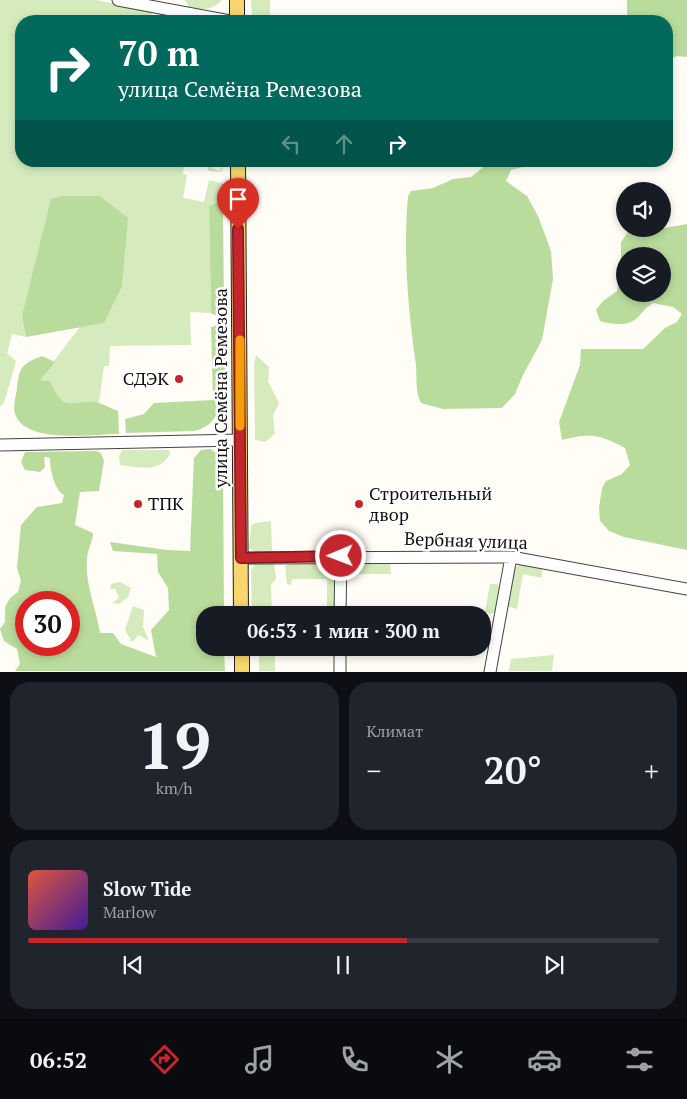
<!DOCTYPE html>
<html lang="ru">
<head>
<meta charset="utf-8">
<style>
  :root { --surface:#171b24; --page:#20242c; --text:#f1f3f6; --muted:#9ea1a6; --line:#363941; --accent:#c4262e }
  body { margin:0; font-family:"PT Serif",serif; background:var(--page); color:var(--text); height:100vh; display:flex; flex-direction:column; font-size:19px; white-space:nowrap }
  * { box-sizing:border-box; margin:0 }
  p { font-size:16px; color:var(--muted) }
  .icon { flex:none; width:28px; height:28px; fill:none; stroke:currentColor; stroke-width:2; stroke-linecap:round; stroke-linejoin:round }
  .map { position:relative; height:672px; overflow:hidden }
  .panel { display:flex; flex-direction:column; gap:10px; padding:10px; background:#0d0f14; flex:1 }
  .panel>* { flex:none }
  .guide { position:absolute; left:15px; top:15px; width:658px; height:152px; border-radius:20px; box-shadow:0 2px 8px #0003; background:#00695c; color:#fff; overflow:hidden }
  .buttons { position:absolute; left:616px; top:182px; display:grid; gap:10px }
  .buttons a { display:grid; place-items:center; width:55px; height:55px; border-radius:50%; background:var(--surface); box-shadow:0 2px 8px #0003; font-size:25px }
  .speed { position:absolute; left:15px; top:591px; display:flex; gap:10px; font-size:25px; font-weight:700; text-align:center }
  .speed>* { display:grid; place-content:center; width:65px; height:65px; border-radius:50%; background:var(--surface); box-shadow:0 2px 8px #0003; line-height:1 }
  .speed .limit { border:8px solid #d22; background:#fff; color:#111 }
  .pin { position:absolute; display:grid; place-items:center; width:42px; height:42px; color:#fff; margin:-51px -21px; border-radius:50% 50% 50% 0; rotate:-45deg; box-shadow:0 0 5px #0007 }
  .pin .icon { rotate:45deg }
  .me { position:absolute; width:55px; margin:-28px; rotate:269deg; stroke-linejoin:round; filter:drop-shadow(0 0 4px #0008) }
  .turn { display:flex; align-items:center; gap:18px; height:105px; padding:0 20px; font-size:22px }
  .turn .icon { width:65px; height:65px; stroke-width:2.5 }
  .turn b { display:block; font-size:35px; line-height:42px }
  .lanes { display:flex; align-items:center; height:48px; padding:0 20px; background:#0003; justify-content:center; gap:25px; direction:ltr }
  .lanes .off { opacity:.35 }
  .big { font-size:38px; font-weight:600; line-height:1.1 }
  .panel .tile { flex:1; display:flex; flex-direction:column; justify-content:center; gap:8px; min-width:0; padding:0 18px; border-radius:20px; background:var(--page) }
  .panel .dial { align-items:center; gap:0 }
  .dial b { font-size:65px; line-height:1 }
  .song { display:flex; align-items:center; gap:15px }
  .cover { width:60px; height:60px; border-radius:8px; background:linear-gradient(135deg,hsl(10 70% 55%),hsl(260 70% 35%)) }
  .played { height:5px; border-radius:2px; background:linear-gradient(90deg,var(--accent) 60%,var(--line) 60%) }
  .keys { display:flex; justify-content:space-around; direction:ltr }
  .heat { display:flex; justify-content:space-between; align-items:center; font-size:28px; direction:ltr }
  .panel .tiles { flex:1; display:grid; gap:10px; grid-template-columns:1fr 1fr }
  .tile:last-child { grid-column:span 2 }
  .trip { position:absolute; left:196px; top:606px; width:295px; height:50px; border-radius:20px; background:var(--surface); box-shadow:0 2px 8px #0003; font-weight:600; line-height:50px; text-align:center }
  .tab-bar { display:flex; height:80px; justify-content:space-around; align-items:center; background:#090b0e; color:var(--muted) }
  .tab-bar .icon { width:35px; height:35px }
  .tab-bar .current { color:var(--accent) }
  .tab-bar b { font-size:22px; color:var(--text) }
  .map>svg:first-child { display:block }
  .green { fill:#d5ebbd }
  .forest { fill:#b9dc9c; fill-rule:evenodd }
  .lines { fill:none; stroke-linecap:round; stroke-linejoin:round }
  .minor-casing { stroke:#444; stroke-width:13 }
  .major-casing { stroke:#222; stroke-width:16 }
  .minor { stroke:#fff; stroke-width:11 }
  .major { stroke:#f9d66b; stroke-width:14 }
  .route-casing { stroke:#7f191e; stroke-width:12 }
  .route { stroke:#c4262e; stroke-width:9 }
  .slow { stroke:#f59e0b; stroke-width:9 }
  .poi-dot { fill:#c4262e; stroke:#fff; stroke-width:2 }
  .labels { text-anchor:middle; stroke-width:5; stroke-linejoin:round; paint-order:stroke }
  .poi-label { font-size:18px; fill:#111; stroke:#fff; text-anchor:start }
  .street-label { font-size:18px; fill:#111; stroke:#fff }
</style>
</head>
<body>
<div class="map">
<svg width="687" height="672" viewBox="0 0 687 672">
  <rect width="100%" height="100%" fill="#fffdf5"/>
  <!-- green -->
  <path class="green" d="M0 0H96L152 11 151 20 157 21H98L94 15 86 21H21V161H116L118 167 139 161H209L212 163 213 168 219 171 225 164 221 172 208 171 207 164 190 163 189 166H184L183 174 187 175 183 198 204 202 209 180 225 184 223 216V209L209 207 211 313 190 312 191 345 110 346 109 366H104L99 403C71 402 63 412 50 381L39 380 80 327 104 323 22 316 26 337 12 334 7 353 16 361 4 403 0 406Z
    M185 0H222C212 10 203 11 189 7Z
    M251 0H270V14L273 21H252Z
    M256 355 269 367 268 381 279 403 273 416 275 434 265 442 255 440 254 364Z
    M122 450H169L170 454C159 474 138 467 120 465L119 456Z
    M271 521 272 552H255L249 548 251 526 255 523Z
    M348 561 390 562 391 574H350L345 569Z
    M255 563H274L276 579 271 584 272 615H252L251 571Z
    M290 563H332L336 568V615H327V579H292L291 585 287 584 285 566Z
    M521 563 542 568V578L523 574 517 609 507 606 514 569Z
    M120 582 131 588 128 597 119 604 112 603 119 598 115 589H110L111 584Z
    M490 584H497L500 588 496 611 492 614 485 612Z
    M133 606 144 610 143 627 149 641 139 635 132 642 125 630Z
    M263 648H275V671H259V654Z
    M554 655 552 671H509L511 659Z"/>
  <!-- forest -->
  <path class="forest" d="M627 0H687V57L677 56 666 61V21H627Z
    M491 161H547L511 170 506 181 527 196 538 216 551 251 553 279 542 340 523 375 515 394 502 408 443 409 421 403C415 391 417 378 416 365 408 309 403 253 408 196L411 191 433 188 453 179 471 177Z
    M63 196H100L128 218 122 286 104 323 26 337 22 316 51 199Z
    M217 203 221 204 223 209 224 313 217 316 211 313 209 206Z
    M687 224V550L624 537 609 531 600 521 599 508 602 488 606 481 622 474 630 465 625 448C599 434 590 433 562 440L559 422 580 365 581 349H643L665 328 677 322 682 314 673 307 653 303C644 308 643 313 636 319 626 327 611 324 600 321L596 310 603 301 617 291 621 267V242L630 229H639L637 233ZM625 256H662V294H625Z
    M218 325 224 327C225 359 235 423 194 431L126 433 125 419 144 414 154 403 213 400 211 327Z
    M42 356 55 362 40 380 50 381C66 417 72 397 99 403 105 405 112 409 118 411L119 434C94 434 18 446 14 409 14 403 16 395 17 389 19 368 21 364 42 356Z
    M210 449 222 456 223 464 224 615H205V648H224L225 671H15L20 664 17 649 4 641 0 629 5 622V607L10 598 18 592 21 581 17 568 21 525 37 507 62 503 64 495C54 489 50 470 50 458L44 457 45 467 40 472 25 470 21 462 25 452 96 451 101 453 104 461 99 491 80 492 75 525 93 533C93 542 87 550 87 559 85 585 96 608 100 633H113L121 644 156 657 151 630 169 610 168 588 158 572 157 554 113 551 110 542 167 550 190 551 194 458 201 450ZM26 602H69V645H26Z"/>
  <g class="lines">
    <!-- minor casing -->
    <g class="minor-casing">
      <path id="minor" d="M118 0 230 21
        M0 445 240 440
        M241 558 511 557 687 589
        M340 615 341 556
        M340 672V648
        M490 672 511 557"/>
    </g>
    <!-- major casing -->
    <g class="major-casing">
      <path id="major" d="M237 0V21
        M238 161 241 615
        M242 648V672"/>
    </g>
    <!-- minor -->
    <use href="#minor" class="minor"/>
    <!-- major -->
    <use href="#major" class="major"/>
  </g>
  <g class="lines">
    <!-- route casing -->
    <g class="route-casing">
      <path id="route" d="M238 229 241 558 341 556"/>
    </g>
    <!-- route -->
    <use href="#route" class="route"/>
    <!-- slow -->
    <path class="slow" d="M240 340V426"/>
  </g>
  <!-- markers -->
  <g class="poi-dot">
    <circle cx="179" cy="379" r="5"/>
    <circle cx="138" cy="504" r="5"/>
    <circle cx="359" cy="504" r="5"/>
  </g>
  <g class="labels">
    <!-- poi labels -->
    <g class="poi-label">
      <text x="169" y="385" text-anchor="end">СДЭК</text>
      <text x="369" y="500">Строительный<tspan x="369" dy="21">двор</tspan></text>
      <text x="148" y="510">ТПК</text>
    </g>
    <!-- street labels -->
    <g class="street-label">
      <text transform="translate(221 388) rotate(-90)" y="6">улица Семёна Ремезова</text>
      <text transform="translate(466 541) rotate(2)" y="6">Вербная улица</text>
    </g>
  </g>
</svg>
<div class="buttons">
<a><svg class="icon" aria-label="sound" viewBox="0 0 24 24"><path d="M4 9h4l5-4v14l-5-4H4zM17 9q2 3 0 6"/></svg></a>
<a><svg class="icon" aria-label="layers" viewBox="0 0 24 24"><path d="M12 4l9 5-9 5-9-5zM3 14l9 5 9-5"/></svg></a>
</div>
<div class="speed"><div class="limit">30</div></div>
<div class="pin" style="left:238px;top:229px;background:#d93025"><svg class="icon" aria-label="arrive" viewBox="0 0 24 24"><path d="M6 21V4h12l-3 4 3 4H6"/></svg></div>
<svg class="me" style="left:341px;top:556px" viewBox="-20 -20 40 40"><circle r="17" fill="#c4262e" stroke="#fff" stroke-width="3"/><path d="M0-11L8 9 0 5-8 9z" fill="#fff"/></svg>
<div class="trip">06:53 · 1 мин · 300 m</div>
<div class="guide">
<div class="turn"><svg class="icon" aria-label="right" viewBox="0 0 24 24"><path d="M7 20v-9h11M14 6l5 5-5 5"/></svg><div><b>70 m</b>улица Семёна Ремезова</div></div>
<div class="lanes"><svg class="icon off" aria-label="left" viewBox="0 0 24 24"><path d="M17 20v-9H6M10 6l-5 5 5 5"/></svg><svg class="icon off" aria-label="ahead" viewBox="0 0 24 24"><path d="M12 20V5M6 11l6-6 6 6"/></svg><svg class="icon" aria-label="right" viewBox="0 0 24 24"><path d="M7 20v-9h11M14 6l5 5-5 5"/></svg></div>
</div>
</div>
<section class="panel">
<div class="tiles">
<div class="tile dial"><b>19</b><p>km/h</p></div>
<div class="tile"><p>Климат</p>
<div class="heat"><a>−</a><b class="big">20°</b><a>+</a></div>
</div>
<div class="tile">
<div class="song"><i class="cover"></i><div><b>Slow Tide</b><p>Marlow</p></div></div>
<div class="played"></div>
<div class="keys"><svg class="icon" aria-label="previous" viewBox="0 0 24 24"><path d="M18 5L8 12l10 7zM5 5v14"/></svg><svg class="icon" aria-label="pause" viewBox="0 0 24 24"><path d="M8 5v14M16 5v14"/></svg><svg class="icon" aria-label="next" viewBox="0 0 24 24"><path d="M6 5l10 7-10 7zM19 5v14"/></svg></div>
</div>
</div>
</section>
<nav class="tab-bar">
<b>06:52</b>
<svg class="icon current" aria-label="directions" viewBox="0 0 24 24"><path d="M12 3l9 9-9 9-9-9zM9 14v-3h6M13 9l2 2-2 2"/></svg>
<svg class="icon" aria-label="music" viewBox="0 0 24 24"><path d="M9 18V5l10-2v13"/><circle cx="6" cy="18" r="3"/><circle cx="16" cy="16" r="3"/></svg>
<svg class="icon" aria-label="phone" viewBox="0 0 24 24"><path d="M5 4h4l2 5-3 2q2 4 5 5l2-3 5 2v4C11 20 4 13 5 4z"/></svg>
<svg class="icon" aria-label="climate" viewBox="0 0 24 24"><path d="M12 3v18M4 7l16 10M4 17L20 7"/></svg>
<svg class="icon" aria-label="car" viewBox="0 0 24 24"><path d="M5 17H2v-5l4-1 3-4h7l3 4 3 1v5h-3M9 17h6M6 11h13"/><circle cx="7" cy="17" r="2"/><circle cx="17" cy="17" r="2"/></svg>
<svg class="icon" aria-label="filters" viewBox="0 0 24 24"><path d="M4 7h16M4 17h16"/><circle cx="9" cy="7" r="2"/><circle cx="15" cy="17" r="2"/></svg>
</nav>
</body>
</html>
